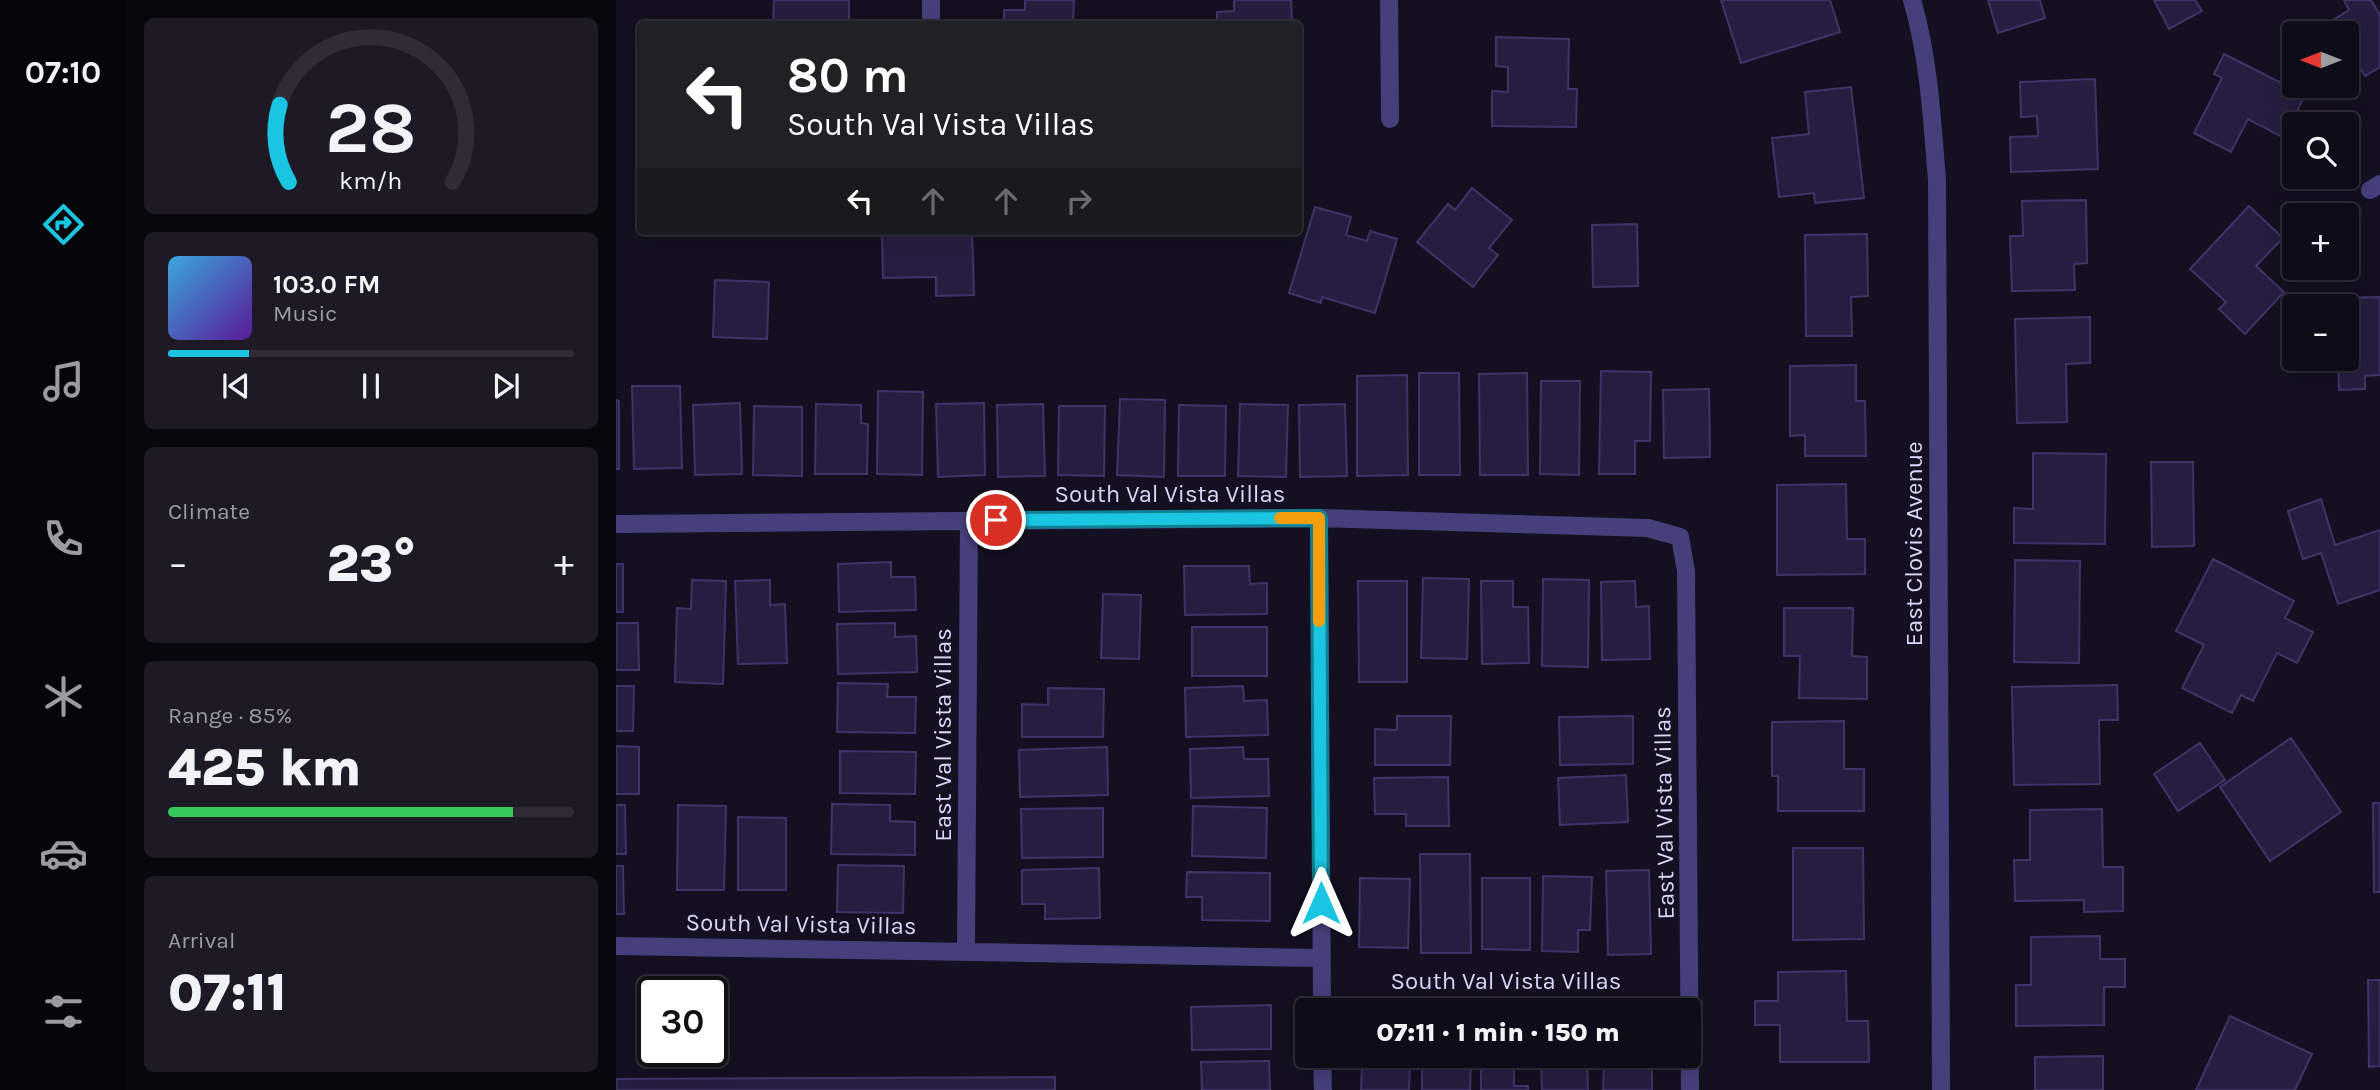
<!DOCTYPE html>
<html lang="en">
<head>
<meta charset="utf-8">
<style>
  :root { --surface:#0f0c19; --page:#1d1a26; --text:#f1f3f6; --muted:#9b9ba2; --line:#2f2c38; --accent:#1ac5e1 }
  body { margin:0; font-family:Karla,sans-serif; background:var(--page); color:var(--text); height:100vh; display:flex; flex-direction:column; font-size:26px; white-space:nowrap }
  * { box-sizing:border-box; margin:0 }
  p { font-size:23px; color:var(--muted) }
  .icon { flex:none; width:38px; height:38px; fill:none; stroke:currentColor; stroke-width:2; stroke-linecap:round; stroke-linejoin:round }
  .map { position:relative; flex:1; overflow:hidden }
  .details { display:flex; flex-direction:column; gap:18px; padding:18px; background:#08070e; width:490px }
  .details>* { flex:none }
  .guide { position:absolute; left:21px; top:21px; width:665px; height:214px; border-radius:7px; box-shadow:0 4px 18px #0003,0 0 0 2px var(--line); background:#202124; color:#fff; overflow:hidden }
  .needle { width:46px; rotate:270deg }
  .buttons { position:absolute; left:1666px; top:21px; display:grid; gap:14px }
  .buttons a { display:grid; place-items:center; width:77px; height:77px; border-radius:7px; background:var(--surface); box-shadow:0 4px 18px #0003,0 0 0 2px var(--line); font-size:35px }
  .speed { position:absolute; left:21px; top:976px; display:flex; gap:14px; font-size:35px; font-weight:700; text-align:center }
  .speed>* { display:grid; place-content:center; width:91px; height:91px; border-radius:50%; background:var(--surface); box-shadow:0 4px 18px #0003,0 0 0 2px var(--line); line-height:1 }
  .speed .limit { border:4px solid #111; border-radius:10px; background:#fff; color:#111 }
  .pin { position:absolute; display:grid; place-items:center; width:60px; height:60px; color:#fff; margin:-30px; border:4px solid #fff; border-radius:50%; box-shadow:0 2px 7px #0007 }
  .me { position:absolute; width:77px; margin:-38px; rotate:0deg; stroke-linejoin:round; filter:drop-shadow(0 0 5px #0008) }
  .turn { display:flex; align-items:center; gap:24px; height:147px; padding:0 35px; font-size:32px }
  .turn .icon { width:91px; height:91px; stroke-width:2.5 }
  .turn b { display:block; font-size:49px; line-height:60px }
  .lanes { display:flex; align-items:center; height:66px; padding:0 35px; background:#0003; justify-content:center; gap:35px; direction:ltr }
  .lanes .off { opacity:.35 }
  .big { font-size:52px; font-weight:800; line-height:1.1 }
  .details .card { flex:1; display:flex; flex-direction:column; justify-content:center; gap:10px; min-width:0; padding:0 24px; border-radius:10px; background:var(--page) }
  .details .dial { align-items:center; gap:0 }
  .dial svg { height:182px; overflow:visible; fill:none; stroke:var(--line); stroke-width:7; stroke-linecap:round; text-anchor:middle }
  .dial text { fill:var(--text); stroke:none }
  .song { display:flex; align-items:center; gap:21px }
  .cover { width:84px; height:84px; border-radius:10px; background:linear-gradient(135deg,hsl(200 70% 55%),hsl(270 70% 35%)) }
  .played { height:7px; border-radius:4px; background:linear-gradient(90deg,var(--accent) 20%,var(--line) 20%) }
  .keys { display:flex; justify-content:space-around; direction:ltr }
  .heat { display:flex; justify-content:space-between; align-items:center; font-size:38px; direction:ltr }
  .charge { height:10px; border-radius:5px; background:linear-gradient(90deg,#34c759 85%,var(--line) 0) }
  .trip { position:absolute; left:679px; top:998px; width:406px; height:70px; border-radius:7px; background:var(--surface); box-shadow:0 4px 18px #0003,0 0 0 2px var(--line); font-weight:800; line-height:70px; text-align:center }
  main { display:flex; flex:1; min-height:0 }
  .tab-bar { display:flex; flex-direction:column; width:126px; justify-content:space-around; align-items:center; background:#06050a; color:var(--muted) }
  .tab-bar .icon { width:49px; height:49px }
  .tab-bar .active { color:var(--accent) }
  .tab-bar b { font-size:32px; color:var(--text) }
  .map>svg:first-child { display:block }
  .building { fill:#261e40; stroke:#403369; stroke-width:2 }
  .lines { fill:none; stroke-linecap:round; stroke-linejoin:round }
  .minor { stroke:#45407b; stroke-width:18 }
  .route-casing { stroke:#118092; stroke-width:18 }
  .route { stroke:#1ac5e1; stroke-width:12 }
  .slow { stroke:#f59e0b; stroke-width:12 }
  .labels { text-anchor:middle; stroke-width:7; stroke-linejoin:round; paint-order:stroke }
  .street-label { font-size:24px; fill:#dbd5fa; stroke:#141021 }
</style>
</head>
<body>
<main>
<nav class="tab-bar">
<b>07:10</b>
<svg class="icon active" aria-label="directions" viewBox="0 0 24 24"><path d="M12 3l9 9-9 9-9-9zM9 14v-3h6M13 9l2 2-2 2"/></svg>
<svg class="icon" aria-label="music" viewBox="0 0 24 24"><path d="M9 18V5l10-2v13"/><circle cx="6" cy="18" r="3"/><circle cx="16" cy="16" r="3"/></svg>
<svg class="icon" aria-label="phone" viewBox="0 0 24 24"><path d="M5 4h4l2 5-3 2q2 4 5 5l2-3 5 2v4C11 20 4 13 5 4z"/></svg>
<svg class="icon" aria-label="climate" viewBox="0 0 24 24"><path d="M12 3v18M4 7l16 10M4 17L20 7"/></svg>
<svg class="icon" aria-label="car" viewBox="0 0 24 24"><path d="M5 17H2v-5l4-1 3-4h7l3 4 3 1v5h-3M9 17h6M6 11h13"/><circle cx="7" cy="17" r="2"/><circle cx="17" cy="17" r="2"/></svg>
<svg class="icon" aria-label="filters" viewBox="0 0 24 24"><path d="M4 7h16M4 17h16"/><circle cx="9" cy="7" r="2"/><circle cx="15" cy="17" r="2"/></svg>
</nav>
<section class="details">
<div class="card dial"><svg viewBox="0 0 100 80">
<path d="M14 69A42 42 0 1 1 86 69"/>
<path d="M14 69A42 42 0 0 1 10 35" stroke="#1ac5e1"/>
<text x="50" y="56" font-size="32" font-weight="700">28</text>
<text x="50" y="72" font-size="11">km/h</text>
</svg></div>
<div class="card">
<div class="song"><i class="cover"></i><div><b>103.0 FM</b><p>Music</p></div></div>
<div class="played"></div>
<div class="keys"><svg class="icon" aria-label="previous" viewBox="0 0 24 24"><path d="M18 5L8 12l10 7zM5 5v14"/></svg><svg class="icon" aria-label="pause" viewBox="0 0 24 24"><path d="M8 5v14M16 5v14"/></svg><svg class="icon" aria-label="next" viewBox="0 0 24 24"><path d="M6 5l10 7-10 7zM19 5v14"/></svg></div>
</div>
<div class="card"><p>Climate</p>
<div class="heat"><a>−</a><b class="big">23°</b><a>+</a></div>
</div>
<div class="card"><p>Range · 85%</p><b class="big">425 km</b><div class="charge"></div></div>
<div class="card"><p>Arrival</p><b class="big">07:11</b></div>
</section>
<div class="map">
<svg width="1764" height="1090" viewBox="0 0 1764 1090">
  <rect width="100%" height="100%" fill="#141021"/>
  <!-- building -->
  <path class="building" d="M158 0H233V24H157Z
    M409 0H458L457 21H468V24H388V10H409Z
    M618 0H675L676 24H601V12L618 11Z
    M1105 0H1214L1224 32 1125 63Z
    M1372 0H1424L1429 18 1382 33Z
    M1538 0H1579L1586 11 1553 29Z
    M1728 0H1755L1764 15V67L1749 76 1738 57 1731 61V33H1696L1733 10Z
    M682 33H686L687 69H682Z
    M880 37 953 39 952 89H961L960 127 876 126V91L892 92V67L880 66Z
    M1608 54 1689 95 1668 138 1632 119 1615 152 1578 133 1606 78 1598 74Z
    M1479 79 1482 169 1395 172 1394 137 1422 136 1421 116 1405 117 1404 82Z
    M1235 87 1248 198 1199 203 1198 193 1163 197 1156 138 1193 134 1189 92Z
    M856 188 896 220 873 248 882 255 857 287 801 242 832 204 839 210Z
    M1470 200 1471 263 1458 264 1459 290 1396 291 1394 236H1407L1406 201Z
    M1633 206 1667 238 1640 266 1668 292 1629 334 1603 309 1610 302 1574 269Z
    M699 207 735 217 730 235 751 241 754 231 781 239 759 313 706 297 705 303 673 293Z
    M1021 224 1022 286 977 287 976 225Z
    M266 231H356L358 295 320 296V277L267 278Z
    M1251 234 1252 296 1235 297 1236 336H1190L1189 235Z
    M99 280 153 282 151 339 97 337Z
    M1764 297V375L1749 376V389L1723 390 1722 359H1731V306H1721V298Z
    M1474 317V363L1450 364 1451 422 1401 423 1399 319Z
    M1240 365V401H1249L1250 456H1189V435L1174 436V366Z
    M985 371 1035 372 1034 441H1019V474H983Z
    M803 373H843L844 475H803Z
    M911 373 912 475H864L863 374Z
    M791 375 792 475 741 476V376Z
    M925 381H964L963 475 924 474Z
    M16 386H64L66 468 18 469Z
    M1093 389 1094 457 1048 458 1047 390Z
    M262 391 307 392 306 475 261 474Z
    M504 399 549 400 548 477 501 475Z
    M0 400 3 401V469H0Z
    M124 403 126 474 79 475 77 405Z
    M368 403 369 475 322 477 320 404Z
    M200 404 245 405V423L252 424 251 474H199Z
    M427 404 429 476 382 477 381 405Z
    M624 404 672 405 670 477 622 476Z
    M729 404 731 476 684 477 683 405Z
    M563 405 610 406 609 476H562Z
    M138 406 186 407V476L137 475Z
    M443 406H489L488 476 442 475Z
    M1417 453 1490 454 1489 544 1398 543V508L1417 509Z
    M1535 462H1577L1578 546 1536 547Z
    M1230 484 1231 539H1249V574L1161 575V485Z
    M1705 499 1719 545 1764 530V590L1722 604 1705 553 1687 559 1672 511Z
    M1597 559 1678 601 1669 618 1697 632 1681 663 1661 653 1637 701 1625 695 1616 713 1566 688 1588 645 1560 631Z
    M1399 560 1464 561 1463 663 1398 662Z
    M275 562V577H299L300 610 223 612 222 564Z
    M0 564H7V612H0Z
    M568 566H633L634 584 651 583V614L569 615Z
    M807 578 853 579 851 659 805 658Z
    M927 579 973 580 972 667 926 666Z
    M76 580 110 581 107 684 59 682 61 608 75 609Z
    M154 580V605L169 604 171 663 122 664 119 581Z
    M742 581H791V682H743Z
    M865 581H897V607H912L913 663 866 664Z
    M1019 581 1020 607 1033 606 1034 659 986 660 985 582Z
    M487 594 525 595 523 659 485 658Z
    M1168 608H1237L1236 656 1251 657V699L1183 698 1184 656H1168Z
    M0 623H22L23 670H0Z
    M279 623V637L300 636 301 672 222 674 221 624Z
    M576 627H651V676H576Z
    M222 683 272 684 271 697H300L299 733 221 732Z
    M1501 685 1502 720H1483L1484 784 1398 785 1396 687Z
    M0 686H18L17 731H0Z
    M627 686 628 701 651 700 652 735 570 737 569 688Z
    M432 688 488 689 487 737H406V704L432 705Z
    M781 716H835L834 765H759V729L781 730Z
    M1017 716V764L944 765 943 717Z
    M1228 721V769H1248V811H1162V776H1156V722Z
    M1675 738 1725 812 1654 861 1604 787Z
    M1584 743 1609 780 1562 811 1538 774Z
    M0 746 23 747V794H0Z
    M491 747 492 795 404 797 403 750Z
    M627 747 628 759H652L653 796 575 798 574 749Z
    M224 751 300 752 299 794 224 793Z
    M1010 775 1012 822 944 825 942 778Z
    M832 777 833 826H790V814H759L758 778Z
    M1757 803H1764V892H1758Z
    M216 804 274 805V821L299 822V855L215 854Z
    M0 805H9L10 854H0Z
    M62 805 110 806 108 890H61Z
    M577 806 651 808 650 858 576 856Z
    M487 808V857L406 858 405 809Z
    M1486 809 1487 867H1507V911L1468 912V900L1399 901 1398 860H1414V810Z
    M122 817 170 818V890H122Z
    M1177 848H1247L1248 939 1177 940Z
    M804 854H854L855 953H805Z
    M222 865 288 866 287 913 221 912Z
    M0 866H7L8 914H0Z
    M483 868 484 918 429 919V904H406V870Z
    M1033 870 1035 954 992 955 990 871Z
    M571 872 654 873V921L586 920V897H570Z
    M927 876 976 877 974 930H962V952L926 951Z
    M744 878 794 879 792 948 743 947Z
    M866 878H914V950L866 949Z
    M1484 936V959H1509V987H1488V1025L1400 1026V985H1415V937Z
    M1230 971 1231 1021H1252L1253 1062H1164V1025H1139V1001H1162V972Z
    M1752 980H1764V1066L1753 1067Z
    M655 1005V1049L576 1050 575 1007Z
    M1614 1016 1696 1054 1679 1090H1580Z
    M1487 1056V1090H1419V1057Z
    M971 1059 972 1090H926L925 1061Z
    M653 1061 654 1090H586L585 1062Z
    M988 1061 1036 1062V1090H987Z
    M746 1062 794 1063 793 1090H745Z
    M806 1062H855L854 1090H806Z
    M898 1062V1086H912V1090H865V1063Z
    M439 1077V1090H0V1079Z"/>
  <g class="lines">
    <!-- minor -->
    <path class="minor" d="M773 0 774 119
      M1296 0C1313 58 1316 120 1321 180L1325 1090
      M315 24V0
      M1754 190 1764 184
      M703 518 706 1010
      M0 524 703 518 1032 528 1064 537 1070 571 1074 1090
      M0 946 705 958
      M350 951 353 520
      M706 1005 1074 1006
      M706 1055 707 1090"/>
  </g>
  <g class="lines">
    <!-- route casing -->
    <g class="route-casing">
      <path id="route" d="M380 520 703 518 705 903"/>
    </g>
    <!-- route -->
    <use href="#route" class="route"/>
    <!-- slow -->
    <path class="slow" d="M664 518H703V621"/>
  </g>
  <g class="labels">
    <!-- street labels -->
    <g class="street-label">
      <text x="554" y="502">South Val Vista Villas</text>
      <text transform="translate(1298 544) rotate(-90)" y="8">East Clovis Avenue</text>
      <text transform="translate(327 735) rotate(-90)" y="8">East Val Vista Villas</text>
      <text transform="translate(1048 813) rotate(-91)" y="8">East Val Vista Villas</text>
      <text transform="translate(185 924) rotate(1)" y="8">South Val Vista Villas</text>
      <text x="890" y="989">South Val Vista Villas</text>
    </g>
  </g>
</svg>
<div class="buttons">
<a><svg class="needle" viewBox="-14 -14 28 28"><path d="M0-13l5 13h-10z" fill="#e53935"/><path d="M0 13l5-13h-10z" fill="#9b9ba2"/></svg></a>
<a><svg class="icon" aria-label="search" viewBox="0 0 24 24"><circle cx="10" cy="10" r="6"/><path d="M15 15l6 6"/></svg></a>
<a>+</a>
<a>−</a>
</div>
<div class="speed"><div class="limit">30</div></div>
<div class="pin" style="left:380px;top:520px;background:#d93025"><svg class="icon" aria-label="arrive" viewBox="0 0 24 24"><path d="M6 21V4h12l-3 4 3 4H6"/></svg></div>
<svg class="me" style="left:705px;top:903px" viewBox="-20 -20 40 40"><path d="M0-17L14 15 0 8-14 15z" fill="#1ac5e1" stroke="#fff" stroke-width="4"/></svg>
<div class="trip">07:11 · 1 min · 150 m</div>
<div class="guide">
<div class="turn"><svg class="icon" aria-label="left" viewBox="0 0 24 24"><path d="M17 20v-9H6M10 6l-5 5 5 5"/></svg><div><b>80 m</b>South Val Vista Villas</div></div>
<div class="lanes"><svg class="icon" aria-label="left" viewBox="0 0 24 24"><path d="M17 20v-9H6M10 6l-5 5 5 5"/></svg><svg class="icon off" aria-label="ahead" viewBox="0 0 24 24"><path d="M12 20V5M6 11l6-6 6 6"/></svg><svg class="icon off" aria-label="ahead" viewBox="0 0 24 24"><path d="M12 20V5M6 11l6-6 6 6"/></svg><svg class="icon off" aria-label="right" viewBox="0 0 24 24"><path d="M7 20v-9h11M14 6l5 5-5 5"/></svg></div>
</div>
</div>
</main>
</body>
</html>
